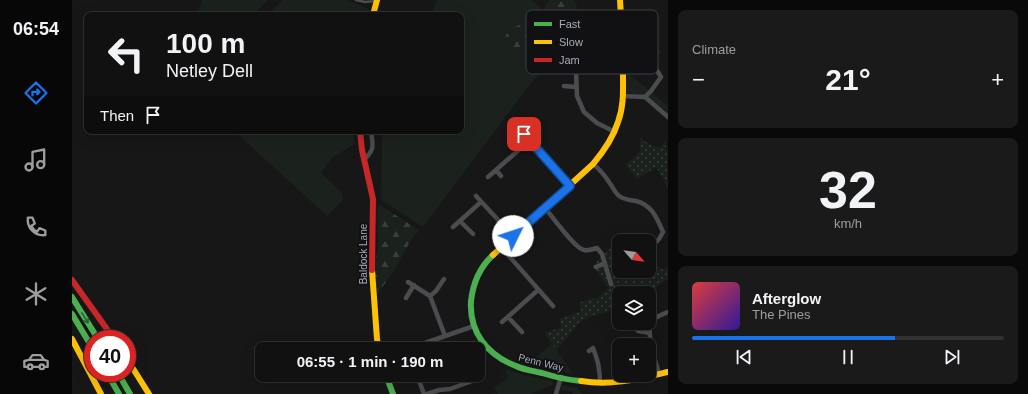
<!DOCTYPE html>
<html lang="en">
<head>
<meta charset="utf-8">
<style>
  :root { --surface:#111; --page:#1a1a1a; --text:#f1f3f6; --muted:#9c9d9f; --line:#303131; --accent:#1a73e8 }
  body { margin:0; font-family:Helvetica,sans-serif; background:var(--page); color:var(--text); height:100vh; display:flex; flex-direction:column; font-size:15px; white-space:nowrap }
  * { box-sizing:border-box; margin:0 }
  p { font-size:13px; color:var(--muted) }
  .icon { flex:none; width:22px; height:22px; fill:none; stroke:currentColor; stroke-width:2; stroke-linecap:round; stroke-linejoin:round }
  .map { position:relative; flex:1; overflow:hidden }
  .sheet { display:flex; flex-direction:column; gap:10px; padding:10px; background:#090909; width:360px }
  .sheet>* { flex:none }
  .banner { position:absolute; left:12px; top:12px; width:380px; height:122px; border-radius:8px; box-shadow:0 4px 16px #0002,0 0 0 1px var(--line); background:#111; color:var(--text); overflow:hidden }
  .needle { width:26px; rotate:118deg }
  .buttons { position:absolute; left:540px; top:234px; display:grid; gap:8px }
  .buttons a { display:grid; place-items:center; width:44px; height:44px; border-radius:8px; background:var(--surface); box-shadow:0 4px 16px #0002,0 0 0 1px var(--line); font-size:20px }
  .speed { position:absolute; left:12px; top:330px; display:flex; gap:8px; font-size:20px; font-weight:700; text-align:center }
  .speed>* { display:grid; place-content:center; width:52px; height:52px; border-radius:50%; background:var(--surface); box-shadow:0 4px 16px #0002,0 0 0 1px var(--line); line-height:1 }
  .speed .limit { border:6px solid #d22; background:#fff; color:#111 }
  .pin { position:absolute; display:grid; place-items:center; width:34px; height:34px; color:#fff; margin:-17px; border-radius:8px; box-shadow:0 2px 6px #0006 }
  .me { position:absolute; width:44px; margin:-22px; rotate:49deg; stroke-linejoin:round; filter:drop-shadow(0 0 3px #0008) }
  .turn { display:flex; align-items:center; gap:14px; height:84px; padding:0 16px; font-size:18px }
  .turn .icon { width:52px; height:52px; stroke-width:2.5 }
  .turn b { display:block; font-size:28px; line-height:34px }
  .then { display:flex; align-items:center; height:38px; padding:0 16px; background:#0003; gap:8px; font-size:15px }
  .big { font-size:30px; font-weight:700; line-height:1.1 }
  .sheet .tile { flex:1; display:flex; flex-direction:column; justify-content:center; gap:6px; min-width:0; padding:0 14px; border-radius:8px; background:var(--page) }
  .sheet .dial { align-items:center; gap:0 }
  .dial b { font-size:52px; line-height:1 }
  .song { display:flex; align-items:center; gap:12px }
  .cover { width:48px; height:48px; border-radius:6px; background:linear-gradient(135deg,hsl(0 70% 55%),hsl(250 70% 35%)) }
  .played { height:4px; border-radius:2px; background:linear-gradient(90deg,var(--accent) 65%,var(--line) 65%) }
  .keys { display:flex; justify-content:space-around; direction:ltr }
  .heat { display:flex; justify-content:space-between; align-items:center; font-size:22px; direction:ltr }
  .trip { position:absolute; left:183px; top:342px; width:230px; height:40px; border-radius:8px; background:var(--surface); box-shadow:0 4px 16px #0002,0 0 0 1px var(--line); font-weight:700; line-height:40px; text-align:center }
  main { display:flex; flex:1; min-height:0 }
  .tab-bar { display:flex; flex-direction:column; width:72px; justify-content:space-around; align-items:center; background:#070707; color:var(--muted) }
  .tab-bar .icon { width:28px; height:28px }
  .tab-bar .active { color:var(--accent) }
  .tab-bar b { font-size:18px; color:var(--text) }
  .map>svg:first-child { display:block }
  .grass { fill:#1b211c }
  .forest { fill:url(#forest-firs) }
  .park { fill:url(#park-dots) }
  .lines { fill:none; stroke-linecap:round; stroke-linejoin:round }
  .lane { stroke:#4b4c50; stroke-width:2.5 }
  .street { stroke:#4b4c50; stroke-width:4.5 }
  .fast { stroke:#4caf50; stroke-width:6 }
  .slow { stroke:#ffc107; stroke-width:6 }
  .jam { stroke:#c62828; stroke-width:6 }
  .oneway { stroke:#2e6032 }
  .route-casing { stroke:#114b97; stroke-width:10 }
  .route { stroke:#1a73e8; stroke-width:7 }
  .labels { text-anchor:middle; stroke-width:4; stroke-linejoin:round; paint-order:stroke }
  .street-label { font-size:10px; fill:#a8adb8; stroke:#111113 }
  .key { fill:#111113; stroke:#3e4045; stroke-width:1 }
  .key-label { font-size:11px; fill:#a8adb8 }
</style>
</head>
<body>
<main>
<nav class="tab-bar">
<b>06:54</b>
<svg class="icon active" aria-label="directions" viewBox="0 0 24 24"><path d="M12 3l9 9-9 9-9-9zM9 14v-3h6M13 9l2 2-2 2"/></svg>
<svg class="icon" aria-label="music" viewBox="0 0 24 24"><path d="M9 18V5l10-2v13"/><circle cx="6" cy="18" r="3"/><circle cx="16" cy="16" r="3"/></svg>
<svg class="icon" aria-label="phone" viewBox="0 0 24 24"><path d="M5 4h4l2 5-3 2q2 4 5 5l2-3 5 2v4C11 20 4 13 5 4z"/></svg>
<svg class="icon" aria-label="climate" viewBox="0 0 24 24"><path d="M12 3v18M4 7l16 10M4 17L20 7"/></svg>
<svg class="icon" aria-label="car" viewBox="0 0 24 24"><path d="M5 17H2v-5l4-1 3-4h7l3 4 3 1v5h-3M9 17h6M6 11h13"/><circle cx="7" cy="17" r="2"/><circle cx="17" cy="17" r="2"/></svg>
</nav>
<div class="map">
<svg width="596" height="394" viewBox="0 0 596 394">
  <defs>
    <pattern id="forest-firs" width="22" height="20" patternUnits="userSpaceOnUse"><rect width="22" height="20" fill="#1b211c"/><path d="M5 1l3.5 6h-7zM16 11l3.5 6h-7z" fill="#393f3b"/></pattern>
    <pattern id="park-dots" width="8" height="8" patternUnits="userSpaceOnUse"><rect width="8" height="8" fill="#1b211c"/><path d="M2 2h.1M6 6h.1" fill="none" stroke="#393f3b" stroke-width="1.8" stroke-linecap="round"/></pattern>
  </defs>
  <rect width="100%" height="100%" fill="#171717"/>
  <!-- grass -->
  <path class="grass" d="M130 0H196L181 15H125Z
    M211 0H275L297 9 296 15H195Z
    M365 0H459L472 10C463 17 454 23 443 27L482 18 498 23 508 24 452 92 351 227 309 200 310 131H389V15H361L362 7Z
    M578 41 589 51 584 58 577 52 578 51 574 47Z
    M555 72 596 106V116L571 95 554 93Z
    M162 131H281L283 144 261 157 249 173 269 192 272 199 255 216Z
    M480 343 501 374 458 363Z
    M433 369H434L448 374 480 381 482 384 459 394H426L422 388 436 378Z
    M492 385 506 388 509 394H501L500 392 488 390 490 386Z"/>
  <!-- forest -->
  <path class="forest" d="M477 0H501L504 3 507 20 498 23 482 18 444 50 438 47 433 40 434 35 437 30 463 17 472 10 473 6Z
    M306 204 347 230 339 240 323 269 305 295 303 278V263L306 249V239L305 232Z"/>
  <!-- park -->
  <path class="park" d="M569 138 574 142 587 148 593 141 594 142V149L596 151 595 164 596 188 584 167 565 179 553 164C558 161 565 156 567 152 569 148 567 142 569 138Z
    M547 242V271H577V258L582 265 592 270 596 267V279L575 293H547V308L518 317 508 322 485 350 472 333 490 327 487 319 509 311 507 303 520 298 524 299 536 288 521 266 533 252Z"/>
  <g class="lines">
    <!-- lane -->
    <path class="lane" d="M284 0 293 2 304 1"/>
    <!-- street -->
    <path class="street" d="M550 22 561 24 570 27
      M573 37 570 27 573 20
      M504 72 505 96 512 112 525 123 543 132
      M492 86 504 87
      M551 96 573 97 596 117
      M573 97 579 91 589 77 584 69
      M452 134 498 185
      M292 160C303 149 301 146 299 131
      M521 164C529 170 534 177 539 185 541 188 543 192 546 195 551 200 558 200 564 201 580 205 585 218 591 232L587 239 583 243
      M424 170 429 176
      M416 177 458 140
      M404 196 441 236
      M473 208C480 216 503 249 512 250 516 251 521 249 525 248L530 254 539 284
      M388 221 401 234
      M381 227 409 202
      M429 247 481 306
      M524 267 533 263
      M336 282 358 296 373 336
      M358 296 364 291 372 279
      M334 298 342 285
      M436 317 450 332
      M430 322 466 290
      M560 323 566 331 578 333
      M346 349 353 343 402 326
      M517 351 521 348C526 361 528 369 528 383
      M587 374C584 362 573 332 580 321 583 317 591 314 596 312
      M345 375 352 394
      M355 394 367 390 378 389 400 381
      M484 394 489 377"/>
    <!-- fast -->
    <path class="fast" d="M421 255C408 267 401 283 399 301 397 332 415 355 444 366 452 370 462 371 470 373 483 377 496 380 509 381
      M0 297 26 339
      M0 314 21 349
      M35 373 47 394
      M46 373 58 394
      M314 375 321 394"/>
    <!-- slow -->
    <path class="slow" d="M301 15 305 0
      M421 255 521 164C532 151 541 138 546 122 552 106 551 90 551 74 551 49 550 25 548 0
      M300 270 305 339 307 349
      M0 339 29 394
      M55 359 77 394
      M509 381C540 386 566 379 596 372"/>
    <!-- jam -->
    <path class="jam" d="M288 131 290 150 301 199 300 270
      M0 280 42 339"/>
  </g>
  <!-- one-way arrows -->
  <defs><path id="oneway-shaft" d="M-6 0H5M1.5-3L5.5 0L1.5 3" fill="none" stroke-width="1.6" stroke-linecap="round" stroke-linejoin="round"/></defs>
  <use class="oneway" href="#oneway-shaft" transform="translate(13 318) rotate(58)"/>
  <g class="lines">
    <!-- route casing -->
    <g class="route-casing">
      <path id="route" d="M441 236 498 186 452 134"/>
    </g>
    <!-- route -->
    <use href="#route" class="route"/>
  </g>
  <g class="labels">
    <!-- street labels -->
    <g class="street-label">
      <text transform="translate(291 254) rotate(-90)" y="4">Baldock Lane</text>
      <text transform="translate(469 362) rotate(14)" y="4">Penn Way</text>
    </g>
  </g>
  <!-- legend -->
  <rect x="454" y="10" width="132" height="64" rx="6" class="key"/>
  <rect x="462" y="22" width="18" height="4" fill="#4caf50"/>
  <rect x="462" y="40" width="18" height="4" fill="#ffc107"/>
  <rect x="462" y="58" width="18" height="4" fill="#c62828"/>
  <g class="key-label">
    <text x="487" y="28">Fast</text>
    <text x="487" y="46">Slow</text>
    <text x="487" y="64">Jam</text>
  </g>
</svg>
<div class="buttons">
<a><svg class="needle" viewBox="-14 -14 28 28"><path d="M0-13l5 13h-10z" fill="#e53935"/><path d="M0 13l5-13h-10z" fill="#9c9d9f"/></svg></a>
<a><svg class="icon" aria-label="layers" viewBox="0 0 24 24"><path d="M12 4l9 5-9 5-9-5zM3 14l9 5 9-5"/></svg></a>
<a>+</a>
</div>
<div class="speed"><div class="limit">40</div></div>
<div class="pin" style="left:452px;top:134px;background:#d93025"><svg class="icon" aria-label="arrive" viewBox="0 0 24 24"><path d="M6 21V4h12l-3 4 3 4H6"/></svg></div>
<svg class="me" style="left:441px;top:236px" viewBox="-20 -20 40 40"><circle r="19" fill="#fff"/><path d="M0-13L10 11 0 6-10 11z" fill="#1a73e8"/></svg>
<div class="trip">06:55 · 1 min · 190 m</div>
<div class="banner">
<div class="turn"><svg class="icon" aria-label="left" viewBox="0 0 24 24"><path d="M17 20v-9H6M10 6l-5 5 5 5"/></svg><div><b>100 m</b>Netley Dell</div></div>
<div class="then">Then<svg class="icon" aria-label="arrive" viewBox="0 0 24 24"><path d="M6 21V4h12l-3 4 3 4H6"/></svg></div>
</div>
</div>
<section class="sheet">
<div class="tile"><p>Climate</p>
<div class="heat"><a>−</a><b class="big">21°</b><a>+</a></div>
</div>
<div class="tile dial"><b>32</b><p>km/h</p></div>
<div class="tile">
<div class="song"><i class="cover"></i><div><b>Afterglow</b><p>The Pines</p></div></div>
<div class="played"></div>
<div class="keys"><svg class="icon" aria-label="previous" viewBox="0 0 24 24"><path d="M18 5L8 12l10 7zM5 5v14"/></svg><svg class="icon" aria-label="pause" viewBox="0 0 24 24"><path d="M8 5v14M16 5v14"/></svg><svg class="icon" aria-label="next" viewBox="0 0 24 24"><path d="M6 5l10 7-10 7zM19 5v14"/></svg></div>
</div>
</section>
</main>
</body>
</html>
